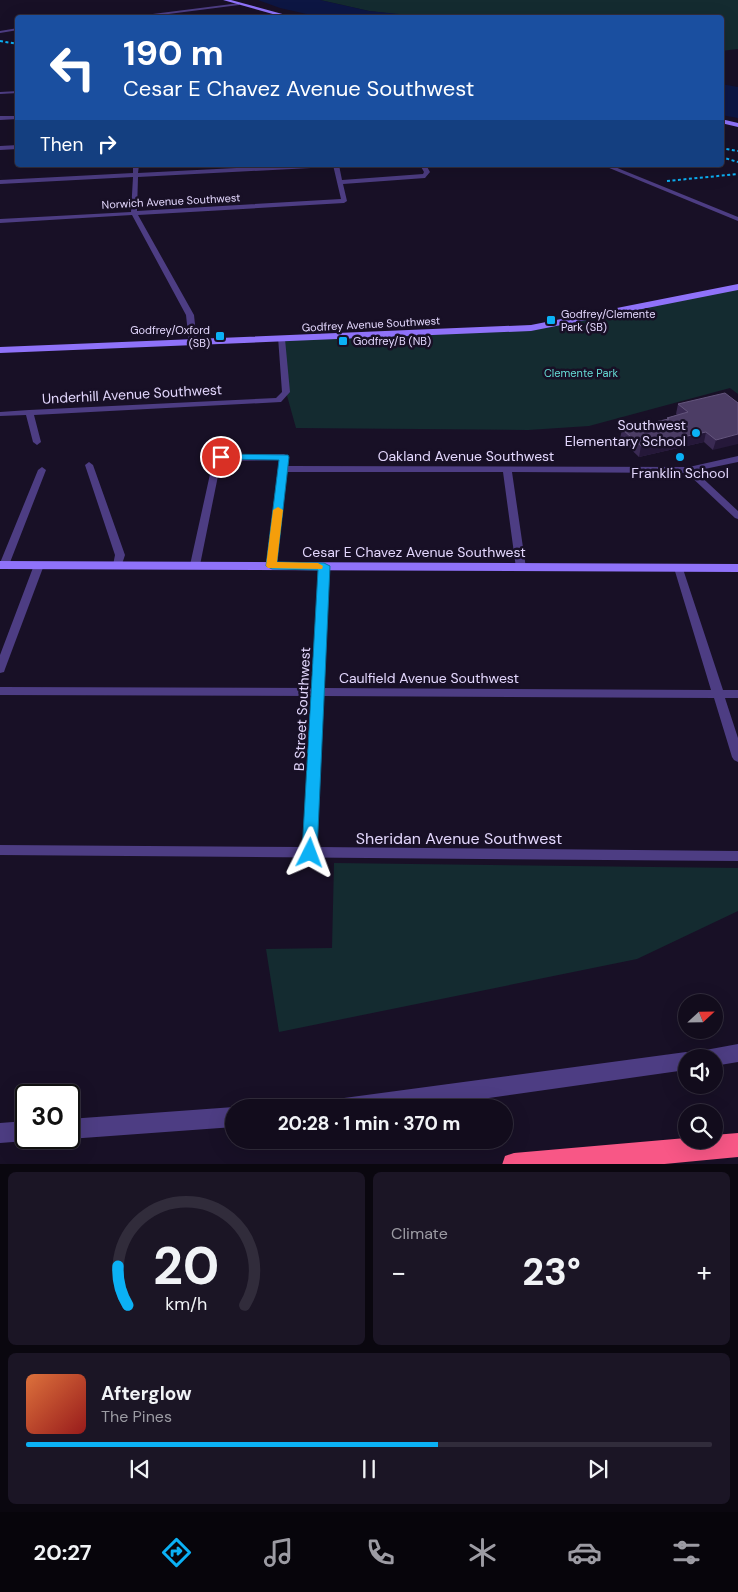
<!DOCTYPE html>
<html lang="en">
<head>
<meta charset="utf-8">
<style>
  :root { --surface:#120c1c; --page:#1b1525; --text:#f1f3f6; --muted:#9c9ba3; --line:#312c3b; --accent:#0bb1f5 }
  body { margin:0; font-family:"DM Sans",sans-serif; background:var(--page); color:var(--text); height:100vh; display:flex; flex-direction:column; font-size:19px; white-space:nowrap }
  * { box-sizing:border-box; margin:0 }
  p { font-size:16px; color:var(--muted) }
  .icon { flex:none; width:28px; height:28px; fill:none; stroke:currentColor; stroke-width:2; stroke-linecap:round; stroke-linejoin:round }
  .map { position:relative; height:1164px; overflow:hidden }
  .drawer { display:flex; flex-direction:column; gap:8px; padding:8px; background:#0a070f; flex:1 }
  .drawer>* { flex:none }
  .guide { position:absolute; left:15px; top:15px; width:709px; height:152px; border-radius:5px; box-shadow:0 5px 20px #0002,0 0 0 1px var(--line); background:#1a4fa0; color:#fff; overflow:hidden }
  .needle { width:32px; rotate:68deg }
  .fabs { position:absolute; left:678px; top:994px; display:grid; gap:10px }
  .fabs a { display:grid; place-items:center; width:45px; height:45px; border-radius:50%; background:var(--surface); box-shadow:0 5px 20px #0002,0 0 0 1px var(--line); font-size:25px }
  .speed { position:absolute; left:15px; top:1084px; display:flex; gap:10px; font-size:25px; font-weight:700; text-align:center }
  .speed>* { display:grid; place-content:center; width:65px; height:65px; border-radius:50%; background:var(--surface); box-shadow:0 5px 20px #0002,0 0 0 1px var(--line); line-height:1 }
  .speed .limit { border:2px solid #111; border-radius:8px; background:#fff; color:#111 }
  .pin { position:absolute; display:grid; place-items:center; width:42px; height:42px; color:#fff; margin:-21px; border:2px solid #fff; border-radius:50%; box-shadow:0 1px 5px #0007 }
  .me { position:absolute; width:55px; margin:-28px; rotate:3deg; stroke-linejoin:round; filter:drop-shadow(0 0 4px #0008) }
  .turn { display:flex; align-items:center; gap:18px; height:105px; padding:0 25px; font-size:22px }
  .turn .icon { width:65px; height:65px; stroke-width:2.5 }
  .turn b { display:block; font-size:35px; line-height:42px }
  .then { display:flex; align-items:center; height:48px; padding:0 25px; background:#0003; gap:10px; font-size:19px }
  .big { font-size:38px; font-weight:700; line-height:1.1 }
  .drawer .tile { flex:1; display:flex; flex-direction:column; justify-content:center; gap:8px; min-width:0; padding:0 18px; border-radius:8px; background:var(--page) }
  .drawer .dial { align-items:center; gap:0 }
  .dial svg { height:130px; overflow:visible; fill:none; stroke:var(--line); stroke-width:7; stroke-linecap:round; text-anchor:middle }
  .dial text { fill:var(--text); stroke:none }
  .song { display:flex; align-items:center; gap:15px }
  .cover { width:60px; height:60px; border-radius:8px; background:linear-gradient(135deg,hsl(20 70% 55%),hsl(0 70% 35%)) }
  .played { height:5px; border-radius:2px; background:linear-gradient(90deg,var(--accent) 60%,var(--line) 60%) }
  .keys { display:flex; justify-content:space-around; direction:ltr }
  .heat { display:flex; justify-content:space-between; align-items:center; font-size:28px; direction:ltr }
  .drawer .tiles { flex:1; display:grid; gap:8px; grid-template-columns:1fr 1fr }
  .tile:last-child { grid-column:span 2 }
  .trip { position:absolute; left:225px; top:1099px; width:288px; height:50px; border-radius:25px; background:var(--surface); box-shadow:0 5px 20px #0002,0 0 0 1px var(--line); font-weight:700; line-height:50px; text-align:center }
  .tab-bar { display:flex; height:80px; justify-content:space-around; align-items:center; background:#07050b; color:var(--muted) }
  .tab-bar .icon { width:35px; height:35px }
  .tab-bar .selected { color:var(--accent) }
  .tab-bar b { font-size:22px; color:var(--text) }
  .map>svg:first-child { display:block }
  .green { fill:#142b30 }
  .water { fill:#0d1643 }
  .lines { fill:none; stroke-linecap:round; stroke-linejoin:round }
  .stream { stroke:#0d1643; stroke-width:2 }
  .minor { fill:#4d3d83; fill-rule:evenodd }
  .tertiary { fill:#4d3d83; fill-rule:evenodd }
  .secondary { fill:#8f72f9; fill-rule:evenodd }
  .motorway { fill:#f85786; fill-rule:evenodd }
  .rail { stroke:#0bb1f5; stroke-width:2; stroke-dasharray:3 2.5; stroke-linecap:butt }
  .wall { fill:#3a2a53 }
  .shaded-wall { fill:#251839 }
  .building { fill:#4c3d65; stroke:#64557d }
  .route { fill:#0bb1f5; stroke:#07739f }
  .slow { fill:#f59e0b }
  .poi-dot { fill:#0bb1f5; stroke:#181026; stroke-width:2 }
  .labels { text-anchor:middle; stroke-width:5; stroke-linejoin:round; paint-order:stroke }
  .far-street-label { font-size:11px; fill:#e3d7fd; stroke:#181026 }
  .far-poi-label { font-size:11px; fill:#e3d7fd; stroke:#181026; text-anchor:start }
  .far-park-label { font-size:11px; fill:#65dbd4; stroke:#181026 }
  .street-label { font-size:14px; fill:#e3d7fd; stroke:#181026 }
  .poi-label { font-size:14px; fill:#e3d7fd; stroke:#181026; text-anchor:end }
  .near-street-label { font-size:16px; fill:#e3d7fd; stroke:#181026 }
</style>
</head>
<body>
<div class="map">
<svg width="738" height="1165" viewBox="0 0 738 1165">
  <rect width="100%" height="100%" fill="#181026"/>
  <!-- green -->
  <path class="green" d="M320 0H738V49L721 51V18H429L369 11Z
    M738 286V394L730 388 589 426 528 430 296 428 286 392 281 339 531 328Z
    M334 863 738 868V911L637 959 279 1032 266 949 332 948Z"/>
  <!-- water -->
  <path class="water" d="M258 0H320L369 11 429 17H320L280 8Z
    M721 84 738 87V118L721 115Z"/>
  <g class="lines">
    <!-- stream -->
    <path class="stream" d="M434 18H437"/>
    <!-- minor -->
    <path class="minor" d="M240 3 239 5 137 18H121Z
      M18 28V30L0 33V31Z
      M18 91V93L0 94V92Z
      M0 116H18V119L0 120Z
      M18 145V149L0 150V146Z
      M133 165H139L138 173 297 165H333L330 167 138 177 137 211 341 199 333 165H339L342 180 423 174 424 172 420 165H426L430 172 425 178 343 184 347 201 344 203 138 215 194 315 197 343 193 345 189 343 186 315 132 215 0 223V219L131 212 133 177 0 184V180L133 173Z
      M602 165H610L738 217V221Z
      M278 337H284L285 339 290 392 281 402 34 415 41 442 37 445 33 442 26 415 0 416V412L29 410 276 398 282 392Z
      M284 454 288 457 287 466 689 467 738 456V462L695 471 738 511V519L735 518 687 473 512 472 526 568 521 571 516 568 503 472H287L276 566 271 569 266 566 279 460 221 461 200 565 198 567H192L190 565 214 456Z
      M89 462 93 465 125 555 121 567H115L113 565 115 555 85 465Z
      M42 467 46 470 9 565 7 567H1L0 563 38 470Z
      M39 562 44 565 5 669 4 672 0 673V655L34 565Z
      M324 563 329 566 324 688 711 690 674 568 679 565 682 566 723 690H738V698H725L738 738V762L734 760 732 757 714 698 323 696 317 847 738 851V861L0 855V845L304 847 312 696 0 695V687L312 688 319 566Z"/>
    <!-- tertiary -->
    <path class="tertiary" d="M738 1044V1062L714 1066V1058H698L700 1051Z
      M686 1052 693 1054 694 1058H686V1070L418 1108H334L337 1101 344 1098Z
      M234 1107V1127L69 1139 66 1138H69V1119Z
      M26 1121V1138H33L26 1141 0 1143V1123Z"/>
    <!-- secondary -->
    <path class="secondary" d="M223 0H231L297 18H287Z
      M721 119 738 123V127L721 123Z
      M738 284V290L531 331 0 353V347L531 325Z
      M0 561 738 564V572L0 569Z"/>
    <!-- motorway -->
    <path class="motorway" d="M738 1133V1157L654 1165H502L505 1156 514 1153 686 1138V1140H714V1135Z"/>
    <!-- rail -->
    <path class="rail" d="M0 41 18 44
      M721 148 738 151
      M721 157 738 162
      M667 181 738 174"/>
  </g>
  <!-- wall -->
  <path class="wall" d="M738 403 713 450 704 442 639 457 620 439 622 429 667 419V418L677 415 676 414 678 404Z"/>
  <!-- shaded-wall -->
  <path class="shaded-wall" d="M706 432 704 442 639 457 641 446Z
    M738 434V444L713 450 716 440Z"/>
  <!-- building -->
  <path class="building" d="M725 393 738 403V434L716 440 706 432 641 446 622 429 669 419 667 418 688 412 678 404Z"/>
  <!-- route -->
  <path class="route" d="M221 454 288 455 289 457 277 562 324 563 330 566 317 853 315 858 310 859 304 858 302 853 318 570 272 569 266 566 279 460 217 459 216 457Z"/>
  <!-- slow -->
  <path class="slow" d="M278 507 283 510 277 562 318 563 323 566 322 569 268 568 266 566 273 510Z"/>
  <!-- markers -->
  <g class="poi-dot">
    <rect x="546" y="315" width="10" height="10" rx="2.5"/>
    <rect x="215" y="331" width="10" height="10" rx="2.5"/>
    <rect x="338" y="336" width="10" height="10" rx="2.5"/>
    <circle cx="696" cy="433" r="5"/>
    <circle cx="680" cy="457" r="5"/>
  </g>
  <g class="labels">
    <!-- far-street labels -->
    <g class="far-street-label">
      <text transform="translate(171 201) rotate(-3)" y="4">Norwich Avenue Southwest</text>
      <text transform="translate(371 324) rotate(-3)" y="4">Godfrey Avenue Southwest</text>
    </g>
    <!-- far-poi labels -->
    <g class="far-poi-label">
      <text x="561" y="318">Godfrey/Clemente<tspan x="561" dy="13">Park (SB)</tspan></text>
      <text x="210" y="334" text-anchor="end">Godfrey/Oxford<tspan x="210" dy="13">(SB)</tspan></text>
      <text x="353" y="345">Godfrey/B (NB)</text>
    </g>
    <!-- far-park labels -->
    <g class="far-park-label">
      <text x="581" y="377">Clemente Park</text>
    </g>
    <!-- street labels -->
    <g class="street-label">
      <text transform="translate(132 394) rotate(-3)" y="5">Underhill Avenue Southwest</text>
      <text x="466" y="461">Oakland Avenue Southwest</text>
      <text x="414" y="557">Cesar E Chavez Avenue Southwest</text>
      <text x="429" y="683">Caulfield Avenue Southwest</text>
      <text transform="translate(302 709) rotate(-87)" y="5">B Street Southwest</text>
    </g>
    <!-- poi labels -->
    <g class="poi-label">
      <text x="686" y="430">Southwest<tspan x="686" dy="16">Elementary School</tspan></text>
      <text x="680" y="478" text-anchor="middle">Franklin School</text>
    </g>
    <!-- near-street labels -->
    <g class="near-street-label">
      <text x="459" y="844">Sheridan Avenue Southwest</text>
    </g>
  </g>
</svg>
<div class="fabs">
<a><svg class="needle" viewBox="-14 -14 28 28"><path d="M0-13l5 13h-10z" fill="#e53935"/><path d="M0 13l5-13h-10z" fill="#9c9ba3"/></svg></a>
<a><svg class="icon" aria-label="sound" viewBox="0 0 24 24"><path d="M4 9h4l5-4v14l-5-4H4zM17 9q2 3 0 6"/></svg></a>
<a><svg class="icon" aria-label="search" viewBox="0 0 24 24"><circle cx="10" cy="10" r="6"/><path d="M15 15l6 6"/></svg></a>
</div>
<div class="speed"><div class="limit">30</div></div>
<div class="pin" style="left:221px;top:457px;background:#d93025"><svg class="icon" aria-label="arrive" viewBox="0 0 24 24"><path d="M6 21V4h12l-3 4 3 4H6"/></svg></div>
<svg class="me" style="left:310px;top:853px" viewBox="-20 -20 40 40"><path d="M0-17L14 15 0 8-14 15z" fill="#0bb1f5" stroke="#fff" stroke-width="4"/></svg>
<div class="trip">20:28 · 1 min · 370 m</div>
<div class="guide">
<div class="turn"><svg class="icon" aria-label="left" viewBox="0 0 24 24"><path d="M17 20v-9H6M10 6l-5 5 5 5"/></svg><div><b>190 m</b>Cesar E Chavez Avenue Southwest</div></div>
<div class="then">Then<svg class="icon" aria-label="right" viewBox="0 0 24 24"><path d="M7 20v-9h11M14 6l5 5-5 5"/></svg></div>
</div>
</div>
<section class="drawer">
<div class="tiles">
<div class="tile dial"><svg viewBox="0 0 100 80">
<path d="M14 69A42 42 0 1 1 86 69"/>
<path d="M14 69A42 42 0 0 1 8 45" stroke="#0bb1f5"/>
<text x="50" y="56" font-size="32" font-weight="700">20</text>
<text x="50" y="72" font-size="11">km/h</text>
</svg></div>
<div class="tile"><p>Climate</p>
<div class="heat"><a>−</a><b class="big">23°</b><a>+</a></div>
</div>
<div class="tile">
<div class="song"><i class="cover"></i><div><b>Afterglow</b><p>The Pines</p></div></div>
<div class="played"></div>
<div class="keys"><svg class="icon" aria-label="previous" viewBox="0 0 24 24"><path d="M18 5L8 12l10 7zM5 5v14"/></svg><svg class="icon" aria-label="pause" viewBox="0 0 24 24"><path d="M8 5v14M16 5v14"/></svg><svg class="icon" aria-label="next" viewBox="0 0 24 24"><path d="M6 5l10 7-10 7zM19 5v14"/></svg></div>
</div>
</div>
</section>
<nav class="tab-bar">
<b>20:27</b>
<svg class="icon selected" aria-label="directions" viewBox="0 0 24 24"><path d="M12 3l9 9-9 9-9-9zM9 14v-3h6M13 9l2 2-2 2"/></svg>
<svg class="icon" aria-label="music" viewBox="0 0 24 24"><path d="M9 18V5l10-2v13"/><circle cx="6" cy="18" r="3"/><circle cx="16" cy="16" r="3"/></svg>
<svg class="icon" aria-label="phone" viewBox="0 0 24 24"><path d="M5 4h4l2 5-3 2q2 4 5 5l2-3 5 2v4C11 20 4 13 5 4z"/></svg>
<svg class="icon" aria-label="climate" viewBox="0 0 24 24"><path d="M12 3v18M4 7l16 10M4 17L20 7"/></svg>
<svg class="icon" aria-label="car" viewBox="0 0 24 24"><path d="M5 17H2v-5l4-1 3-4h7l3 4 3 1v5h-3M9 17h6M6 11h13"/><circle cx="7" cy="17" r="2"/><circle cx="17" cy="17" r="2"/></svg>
<svg class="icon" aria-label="filters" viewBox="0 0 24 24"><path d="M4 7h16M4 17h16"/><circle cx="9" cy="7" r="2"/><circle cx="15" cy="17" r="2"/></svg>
</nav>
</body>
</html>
